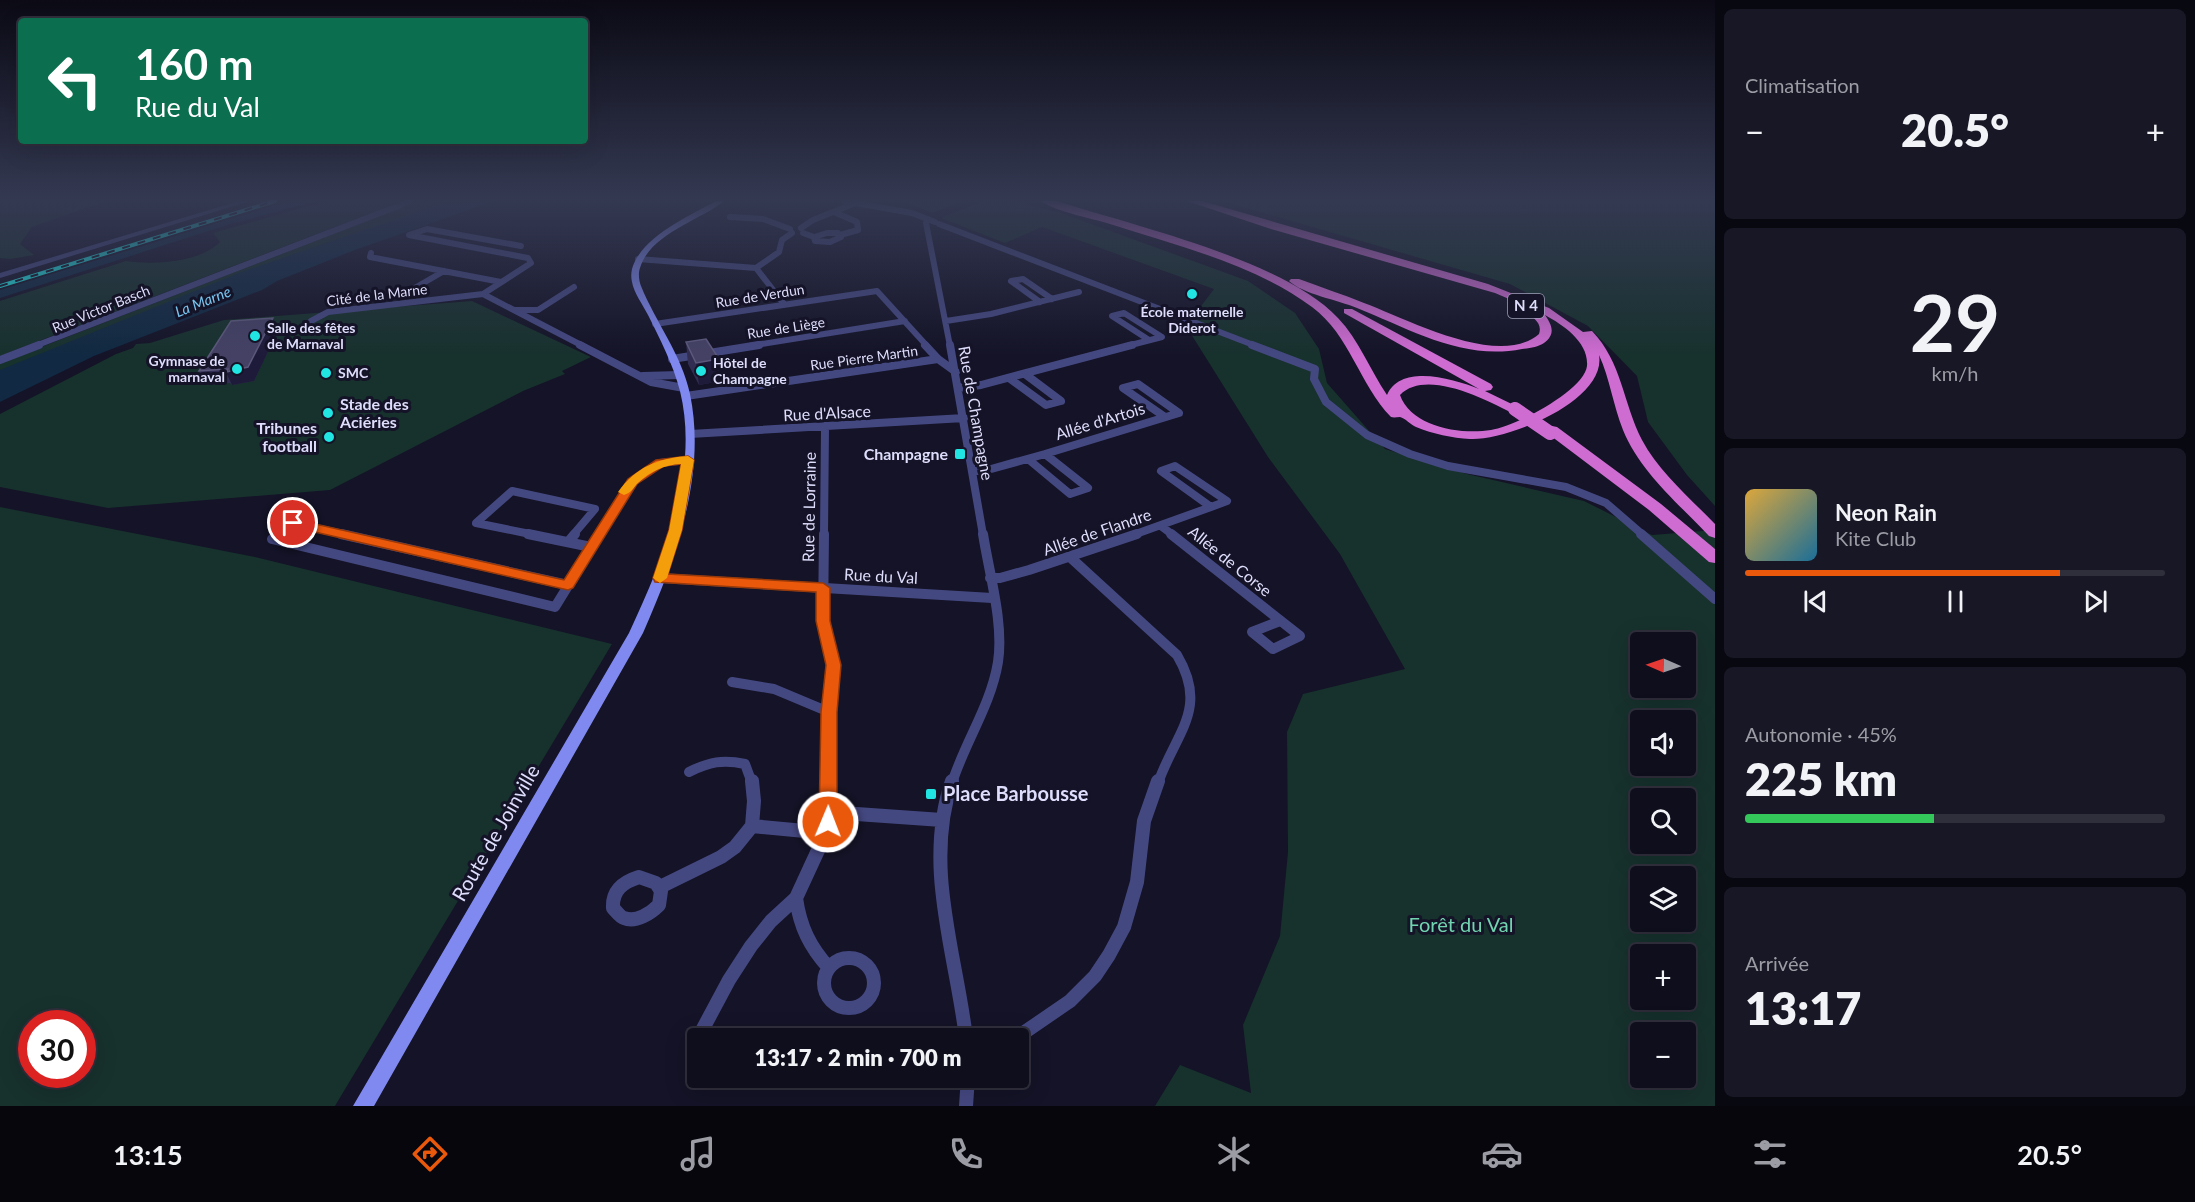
<!DOCTYPE html>
<html lang="fr">
<head>
<meta charset="utf-8">
<style>
  :root { --surface:#0f0e1d; --page:#181726; --text:#f1f3f6; --muted:#9b9ca4; --line:#2f2e3b; --accent:#ea580c }
  body { margin:0; font-family:Lato,sans-serif; background:var(--page); color:var(--text); height:100vh; display:flex; flex-direction:column; font-size:22px; white-space:nowrap }
  * { box-sizing:border-box; margin:0 }
  p { font-size:20px; color:var(--muted) }
  .icon { flex:none; width:33px; height:33px; fill:none; stroke:currentColor; stroke-width:2; stroke-linecap:round; stroke-linejoin:round }
  .map { position:relative; flex:1; overflow:hidden }
  .sheet { display:flex; flex-direction:column; gap:9px; padding:9px; background:#080810; width:480px }
  .sheet>* { flex:none }
  .hud { position:absolute; left:18px; top:18px; width:570px; height:126px; border-radius:6px; box-shadow:0 6px 24px #0002,0 0 0 2px var(--line); background:#0b6e4f; color:#fff; overflow:hidden }
  .needle { width:39px; rotate:272deg }
  .tools { position:absolute; left:1630px; top:632px; display:grid; gap:12px }
  .tools a { display:grid; place-items:center; width:66px; height:66px; border-radius:6px; background:var(--surface); box-shadow:0 6px 24px #0002,0 0 0 2px var(--line); font-size:30px }
  .speed { position:absolute; left:18px; top:1010px; display:flex; gap:12px; font-size:30px; font-weight:700; text-align:center }
  .speed>* { display:grid; place-content:center; width:78px; height:78px; border-radius:50%; background:var(--surface); box-shadow:0 6px 24px #0002,0 0 0 2px var(--line); line-height:1 }
  .speed .limit { border:9px solid #d22; background:#fff; color:#111 }
  .pin { position:absolute; display:grid; place-items:center; width:51px; height:51px; color:#fff; margin:-26px; border:3px solid #fff; border-radius:50%; box-shadow:0 2px 6px #0007 }
  .me { position:absolute; width:66px; margin:-33px; rotate:1deg; stroke-linejoin:round; filter:drop-shadow(0 0 4px #0008) }
  .turn { display:flex; align-items:center; gap:21px; height:126px; padding:0 18px; font-size:27px }
  .turn .icon { width:78px; height:78px; stroke-width:2.5 }
  .turn b { display:block; font-size:42px; line-height:51px }
  .big { font-size:45px; font-weight:800; line-height:1.1 }
  .sheet .tile { flex:1; display:flex; flex-direction:column; justify-content:center; gap:9px; min-width:0; padding:0 21px; border-radius:9px; background:var(--page) }
  .sheet .dial { align-items:center; gap:0 }
  .dial b { font-size:78px; line-height:1 }
  .song { display:flex; align-items:center; gap:18px }
  .cover { width:72px; height:72px; border-radius:9px; background:linear-gradient(135deg,hsl(40 70% 55%),hsl(200 70% 35%)) }
  .played { height:6px; border-radius:3px; background:linear-gradient(90deg,var(--accent) 75%,var(--line) 75%) }
  .keys { display:flex; justify-content:space-around; direction:ltr }
  .heat { display:flex; justify-content:space-between; align-items:center; font-size:33px; direction:ltr }
  .charge { height:9px; border-radius:4px; background:linear-gradient(90deg,#34c759 45%,var(--line) 0) }
  .trip { position:absolute; left:687px; top:1028px; width:342px; height:60px; border-radius:6px; background:var(--surface); box-shadow:0 6px 24px #0002,0 0 0 2px var(--line); font-weight:800; line-height:60px; text-align:center }
  .tab-bar { display:flex; height:96px; justify-content:space-around; align-items:center; background:#06060c; color:var(--muted) }
  .tab-bar .icon { width:42px; height:42px }
  .tab-bar .active { color:var(--accent) }
  .tab-bar b { font-size:27px; color:var(--text) }
  main { display:flex; flex:1; min-height:0 }
  .map>svg:first-child { display:block }
  .green { fill:#17312d; fill-rule:evenodd }
  .water { fill:#112942 }
  .lines { fill:none; stroke-linecap:round; stroke-linejoin:round }
  .minor-far3 { stroke:#444881; stroke-width:6 }
  .minor-far2 { stroke:#444881; stroke-width:8 }
  .minor-far1 { stroke:#444881; stroke-width:10 }
  .minor { stroke:#444881; stroke-width:14 }
  .tertiary { fill:#444881; fill-rule:evenodd }
  .secondary { fill:#8089f0; fill-rule:evenodd }
  .trunk { fill:#cf6cd2; fill-rule:evenodd }
  .rail-casing { stroke:#20e5e2; stroke-width:4 }
  .rail { stroke:#141327; stroke-width:2; stroke-dasharray:8; stroke-linecap:butt }
  .trunk-bridge { stroke:#cf6cd2; stroke-width:14 }
  .wall { fill:#322e53 }
  .shaded-wall { fill:#1e1b3a }
  .building { fill:#444165; stroke:#5c597c; stroke-width:1.5 }
  .route { fill:#ea580c; stroke:#983908; stroke-width:1.5 }
  .slow { fill:#f59e0b }
  .poi-dot { fill:#20e5e2; stroke:#141327; stroke-width:2 }
  .labels { text-anchor:middle; stroke-width:6; stroke-linejoin:round; paint-order:stroke }
  .far-street-label { font-size:14px; fill:#deddfb; stroke:#141327 }
  .far-poi-label { font-size:14px; font-weight:bold; fill:#deddfb; stroke:#141327; text-anchor:start }
  .far-water-label { font-size:15px; font-style:italic; fill:#78c5ef; stroke:#141327 }
  .shield { fill:#141327; stroke:#a1a0bb; stroke-width:1.5 }
  .shield-label { font-size:15px; font-weight:bold; fill:#deddfb }
  .poi-label { font-size:16px; font-weight:bold; fill:#deddfb; stroke:#141327; text-anchor:end }
  .street-label { font-size:16px; fill:#deddfb; stroke:#141327 }
  .near-poi-label { font-size:20px; font-weight:bold; fill:#deddfb; stroke:#141327; text-anchor:start }
  .near-street-label { font-size:20px; fill:#deddfb; stroke:#141327 }
  .near-park-label { font-size:20px; fill:#71d4b0; stroke:#141327 }
</style>
</head>
<body>
<main>
<div class="map">
<svg width="1715" height="1106" viewBox="0 0 1715 1106">
  <rect width="100%" height="100%" fill="#141327"/>
  <!-- green -->
  <path class="green" d="M0 201H106L32 227 20 244 34 255 10 259 0 258Z
    M326 201H402L0 356V301L126 261C153 265 199 263 220 242L213 233Z
    M418 201H454L0 377V363Z
    M903 201H965L932 213Z
    M975 201H1016L1064 214 1248 281 1295 313 1319 349 1327 383 1385 449 1467 474 1584 501 1652 535 1715 530V1106H1155L1180 1065 1251 1093 1243 1025 1280 936 1288 852 1287 732 1303 694 1405 669 1340 554 1268 457 1186 326 1214 289 1042 227 1005 243 941 218 978 203ZM1641 642H1686V687H1641ZM1641 720H1686V765H1641ZM1641 798H1686V843H1641ZM1641 876H1686V921H1641ZM1641 954H1686V999H1641ZM1641 1032H1686V1077H1641Z
    M1222 201H1715V506L1687 475 1648 422 1637 376 1588 326 1510 284Z
    M472 301 591 357 562 371 565 374 523 391 330 490 108 508 0 487V414L116 354 133 348 136 344 150 343 224 320Z
    M0 507 255 557 612 644 335 1106H0ZM32 1023H82V1074H32Z"/>
  <!-- water -->
  <path class="water" d="M288 201H316L227 225 0 298V290Z
    M449 201H494L355 250 277 281 262 290 94 356 0 402V370L242 272Z"/>
  <g class="lines">
    <!-- minor-far3 -->
    <path class="minor-far3" d="M844 201 912 213 935 222
      M834 212 857 222 858 230 840 235
      M730 217 763 219 790 229
      M926 223 950 346
      M939 224 1256 346
      M801 228 813 220 853 204
      M803 233 814 237
      M827 233H838L841 237 830 242 815 241 814 237Z
      M371 253 370 257 501 282
      M638 259 756 268 784 304
      M756 268 779 252 782 240 792 233
      M483 294 583 346
      M401 296 444 271
      M1040 302 1011 281 1023 279 1052 299
      M514 310H538L574 287
      M311 321 328 312 483 294 531 263 528 258 409 235 427 229 521 246
      M946 321 991 314 1079 292
      M655 324 877 291 927 346
      M35 346 411 201
      M749 346 905 321
      M1127 346 1162 337 1124 313 1112 316 1149 340"/>
    <!-- minor-far2 -->
    <path class="minor-far2" d="M580 345 651 382 684 388
      M925 345 938 359 956 372
      M950 345 983 535
      M1252 345 1315 369 1314 379 1326 402 1367 435 1410 454 1448 466 1566 487 1606 503 1643 535
      M672 359 759 345
      M0 360 39 345
      M643 376 679 375
      M1009 378 1046 405 1061 401 1025 374
      M958 388 981 385 1132 345
      M686 396 938 359
      M690 434 964 418
      M1045 454 1179 413 1138 384 1123 388 1165 417
      M1175 466 1227 501 1211 507 1161 471Z
      M973 471H984L1045 454 1088 488 1070 494 1028 459
      M1161 526 1173 535
      M277 535 293 523 348 535
      M535 535 476 523 512 491 595 509 573 535
      M599 535 632 481 660 463 688 460
      M824 535 825 426
      M1133 535 1211 507"/>
    <!-- minor-far1 -->
    <path class="minor-far1" d="M279 534 272 539 555 607 600 534
      M341 534 568 585
      M528 534 591 547
      M824 534 823 621 833 665 827 783
      M1171 534 1300 636 1273 649 1252 632 1280 621
      M1641 534 1715 599
      M568 542 575 534
      M1071 558 1177 655C1209 709 1176 732 1158 783
      M660 578 992 598
      M990 578H1000L1029 570 1137 534
      M732 682 774 689 829 712
      M689 772C709 762 723 759 745 764L752 783
      M952 783C965 742 991 705 998 662 1004 623 989 573 983 534"/>
    <!-- minor -->
    <path class="minor" d="M752 781 754 801 752 826 826 833
      M952 781C923 866 956 953 966 1038
      M828 812 942 820
      M639 877 656 883 661 891 659 905C651 913 636 923 624 918 620 917 616 911 613 908 612 890 623 882 639 877Z
      M660 887 721 857 735 847 752 826
      M796 898C800 927 810 947 829 968
      M824 983a25 25 0 1 1 50 0a25 25 0 1 1-50 0Z
      M698 1038 729 980 751 946 771 921 796 898 826 833 827 781
      M1009 1038 1019 1036 1070 1001 1095 976 1109 955 1124 927 1137 882 1144 821 1158 781
      M693 1048 698 1040
      M966 1106 968 1077"/>
    <!-- tertiary -->
    <path class="tertiary" d="M239 201H250L0 278V273Z"/>
    <!-- secondary -->
    <path class="secondary" d="M716 201H724C699 221 650 234 640 268 638 273 639 281 641 286 656 323 682 355 690 394 707 476 675 560 643 633L374 1106H353L629 633C663 560 700 472 680 391 673 364 660 339 648 315 643 305 634 293 632 282 631 278 631 273 632 269 641 237 689 216 716 201Z"/>
    <!-- trunk -->
    <path class="trunk" d="M1041 201H1057C1134 226 1284 260 1338 318 1359 340 1370 370 1387 395 1401 363 1454 379 1479 389L1344 313V309H1352L1491 384 1493 387 1491 390 1485 391 1522 409 1515 413 1510 412C1483 398 1425 369 1400 395 1411 427 1461 435 1491 430 1514 427 1584 391 1587 366 1589 342 1563 325 1545 315 1552 325 1556 334 1544 343 1538 347 1530 348 1522 349 1463 361 1410 329 1357 308 1338 300 1303 294 1289 281L1291 279H1299C1320 287 1342 294 1364 303 1405 318 1499 369 1539 334 1543 322 1532 318 1525 310L1528 307 1495 293 1271 229 1187 201H1202L1488 284 1549 308 1583 332 1592 331C1622 362 1623 403 1642 440 1659 472 1690 498 1715 524V538L1709 536C1679 504 1640 472 1623 430 1613 405 1610 379 1599 355 1607 401 1506 441 1470 439 1452 438 1433 434 1416 427 1411 425 1405 418 1400 417 1397 417 1394 418 1391 417 1359 384 1350 335 1312 307 1254 264 1178 246 1110 224 1091 218 1057 212 1041 201Z
      M1552 426 1557 427 1661 504 1715 549V563L1709 562 1649 510 1547 433 1545 430 1547 427Z"/>
    <!-- rail casing -->
    <g class="rail-casing">
      <path id="rail" d="M0 286 275 201"/>
    </g>
    <!-- rail -->
    <use href="#rail" class="rail"/>
    <!-- trunk-bridge -->
    <path class="trunk-bridge" d="M1515 409 1550 433"/>
  </g>
  <!-- wall -->
  <path class="wall" d="M273 318 278 331 254 381 232 385 230 383 205 385 199 371Z
    M686 342 719 359 721 381 699 385 688 364Z"/>
  <!-- shaded-wall -->
  <path class="shaded-wall" d="M273 318 278 331 254 381 232 385 226 372Z
    M719 359 721 381 699 385 696 363Z"/>
  <!-- building -->
  <path class="building" d="M273 318 248 367 226 372 228 369 199 371 231 321Z
    M706 339 719 359 696 363 686 342Z"/>
  <!-- sky -->
  <linearGradient id="sky" x2="0" y2="1"><stop stop-color="#0b0a15"/><stop offset="0.56" stop-color="#343952"/><stop offset="1" stop-color="#343952" stop-opacity="0"/></linearGradient>
  <rect width="1715" height="356" fill="url(#sky)"/>
  <!-- route -->
  <path class="route" d="M688 456 694 460 682 530 668 574 823 583 830 588V621L841 665 837 712V822L834 827 828 829 822 827 819 822 821 712 826 665 816 621V592L655 582 653 578 669 530 681 464 664 466 637 484 573 588 568 590 293 527 286 523 293 519 564 580 628 479 656 460Z"/>
  <!-- slow -->
  <path class="slow" d="M688 456 694 460 682 530 667 578 660 583 653 578 669 530 681 464C664 465 651 471 638 483 633 488 631 493 624 495L618 492C636 467 658 458 688 456Z"/>
  <!-- markers -->
  <g class="poi-dot">
    <circle cx="1192" cy="294" r="6"/>
    <circle cx="255" cy="336" r="6"/>
    <circle cx="237" cy="369" r="6"/>
    <circle cx="701" cy="371" r="6"/>
    <circle cx="326" cy="373" r="6"/>
    <circle cx="328" cy="413" r="6"/>
    <circle cx="329" cy="437" r="6"/>
    <rect x="954" y="448" width="12" height="12" rx="3"/>
    <rect x="925" y="788" width="12" height="12" rx="3"/>
  </g>
  <g class="labels">
    <!-- far-street labels -->
    <g class="far-street-label">
      <text transform="translate(377 295) rotate(-7)" y="5">Cité de la Marne</text>
      <text transform="translate(760 296) rotate(-9)" y="5">Rue de Verdun</text>
      <text transform="translate(101 309) rotate(-22)" y="5">Rue Victor Basch</text>
      <text transform="translate(786 328) rotate(-9)" y="5">Rue de Liège</text>
      <text transform="translate(864 358) rotate(-8)" y="5">Rue Pierre Martin</text>
    </g>
    <!-- far-poi labels -->
    <g class="far-poi-label">
      <text x="1192" y="317" text-anchor="middle">École maternelle<tspan x="1192" dy="16">Diderot</tspan></text>
      <text x="267" y="333">Salle des fêtes<tspan x="267" dy="16">de Marnaval</tspan></text>
      <text x="225" y="366" text-anchor="end">Gymnase de<tspan x="225" dy="16">marnaval</tspan></text>
      <text x="713" y="368">Hôtel de<tspan x="713" dy="16">Champagne</tspan></text>
      <text x="338" y="378">SMC</text>
    </g>
    <!-- far-water labels -->
    <g class="far-water-label">
      <text transform="translate(203 302) rotate(-22)" y="5">La Marne</text>
    </g>
    <!-- shield labels -->
    <rect class="shield" x="1508" y="294" width="36" height="24" rx="4.5"/>
    <g class="shield-label">
      <text x="1526" y="311">N 4</text>
    </g>
    <!-- poi labels -->
    <g class="poi-label">
      <text x="340" y="410" text-anchor="start">Stade des<tspan x="340" dy="18">Aciéries</tspan></text>
      <text x="317" y="434">Tribunes<tspan x="317" dy="18">football</tspan></text>
      <text x="948" y="460">Champagne</text>
    </g>
    <!-- street labels -->
    <g class="street-label">
      <text transform="translate(827 413) rotate(-3)" y="6">Rue d'Alsace</text>
      <text transform="translate(976 413) rotate(80)" y="6">Rue de Champagne</text>
      <text transform="translate(1100 421) rotate(-17)" y="6">Allée d'Artois</text>
      <text transform="translate(809 507) rotate(-89)" y="6">Rue de Lorraine</text>
      <text transform="translate(1097 532) rotate(-19)" y="6">Allée de Flandre</text>
      <text transform="translate(1230 561) rotate(39)" y="6">Allée de Corse</text>
      <text transform="translate(881 576) rotate(3)" y="6">Rue du Val</text>
    </g>
    <!-- near-poi labels -->
    <g class="near-poi-label">
      <text x="943" y="801">Place Barbousse</text>
    </g>
    <!-- near-street labels -->
    <g class="near-street-label">
      <text transform="translate(496 833) rotate(-60)" y="7">Route de Joinville</text>
    </g>
    <!-- near-park labels -->
    <g class="near-park-label">
      <text x="1461" y="932">Forêt du Val</text>
    </g>
  </g>
</svg>
<div class="tools">
<a><svg class="needle" viewBox="-14 -14 28 28"><path d="M0-13l5 13h-10z" fill="#e53935"/><path d="M0 13l5-13h-10z" fill="#9b9ca4"/></svg></a>
<a><svg class="icon" aria-label="sound" viewBox="0 0 24 24"><path d="M4 9h4l5-4v14l-5-4H4zM17 9q2 3 0 6"/></svg></a>
<a><svg class="icon" aria-label="search" viewBox="0 0 24 24"><circle cx="10" cy="10" r="6"/><path d="M15 15l6 6"/></svg></a>
<a><svg class="icon" aria-label="layers" viewBox="0 0 24 24"><path d="M12 4l9 5-9 5-9-5zM3 14l9 5 9-5"/></svg></a>
<a>+</a>
<a>−</a>
</div>
<div class="speed"><div class="limit">30</div></div>
<div class="pin" style="left:293px;top:523px;background:#d93025"><svg class="icon" aria-label="arrive" viewBox="0 0 24 24"><path d="M6 21V4h12l-3 4 3 4H6"/></svg></div>
<svg class="me" style="left:828px;top:822px" viewBox="-20 -20 40 40"><circle r="17" fill="#ea580c" stroke="#fff" stroke-width="3"/><path d="M0-11L8 9 0 5-8 9z" fill="#fff"/></svg>
<div class="trip">13:17 · 2 min · 700 m</div>
<div class="hud">
<div class="turn"><svg class="icon" aria-label="left" viewBox="0 0 24 24"><path d="M17 20v-9H6M10 6l-5 5 5 5"/></svg><div><b>160 m</b>Rue du Val</div></div>
</div>
</div>
<section class="sheet">
<div class="tile"><p>Climatisation</p>
<div class="heat"><a>−</a><b class="big">20.5°</b><a>+</a></div>
</div>
<div class="tile dial"><b>29</b><p>km/h</p></div>
<div class="tile">
<div class="song"><i class="cover"></i><div><b>Neon Rain</b><p>Kite Club</p></div></div>
<div class="played"></div>
<div class="keys"><svg class="icon" aria-label="previous" viewBox="0 0 24 24"><path d="M18 5L8 12l10 7zM5 5v14"/></svg><svg class="icon" aria-label="pause" viewBox="0 0 24 24"><path d="M8 5v14M16 5v14"/></svg><svg class="icon" aria-label="next" viewBox="0 0 24 24"><path d="M6 5l10 7-10 7zM19 5v14"/></svg></div>
</div>
<div class="tile"><p>Autonomie · 45%</p><b class="big">225 km</b><div class="charge"></div></div>
<div class="tile"><p>Arrivée</p><b class="big">13:17</b></div>
</section>
</main>
<nav class="tab-bar">
<b>13:15</b>
<svg class="icon active" aria-label="directions" viewBox="0 0 24 24"><path d="M12 3l9 9-9 9-9-9zM9 14v-3h6M13 9l2 2-2 2"/></svg>
<svg class="icon" aria-label="music" viewBox="0 0 24 24"><path d="M9 18V5l10-2v13"/><circle cx="6" cy="18" r="3"/><circle cx="16" cy="16" r="3"/></svg>
<svg class="icon" aria-label="phone" viewBox="0 0 24 24"><path d="M5 4h4l2 5-3 2q2 4 5 5l2-3 5 2v4C11 20 4 13 5 4z"/></svg>
<svg class="icon" aria-label="climate" viewBox="0 0 24 24"><path d="M12 3v18M4 7l16 10M4 17L20 7"/></svg>
<svg class="icon" aria-label="car" viewBox="0 0 24 24"><path d="M5 17H2v-5l4-1 3-4h7l3 4 3 1v5h-3M9 17h6M6 11h13"/><circle cx="7" cy="17" r="2"/><circle cx="17" cy="17" r="2"/></svg>
<svg class="icon" aria-label="filters" viewBox="0 0 24 24"><path d="M4 7h16M4 17h16"/><circle cx="9" cy="7" r="2"/><circle cx="15" cy="17" r="2"/></svg>
<b>20.5°</b>
</nav>
</body>
</html>
